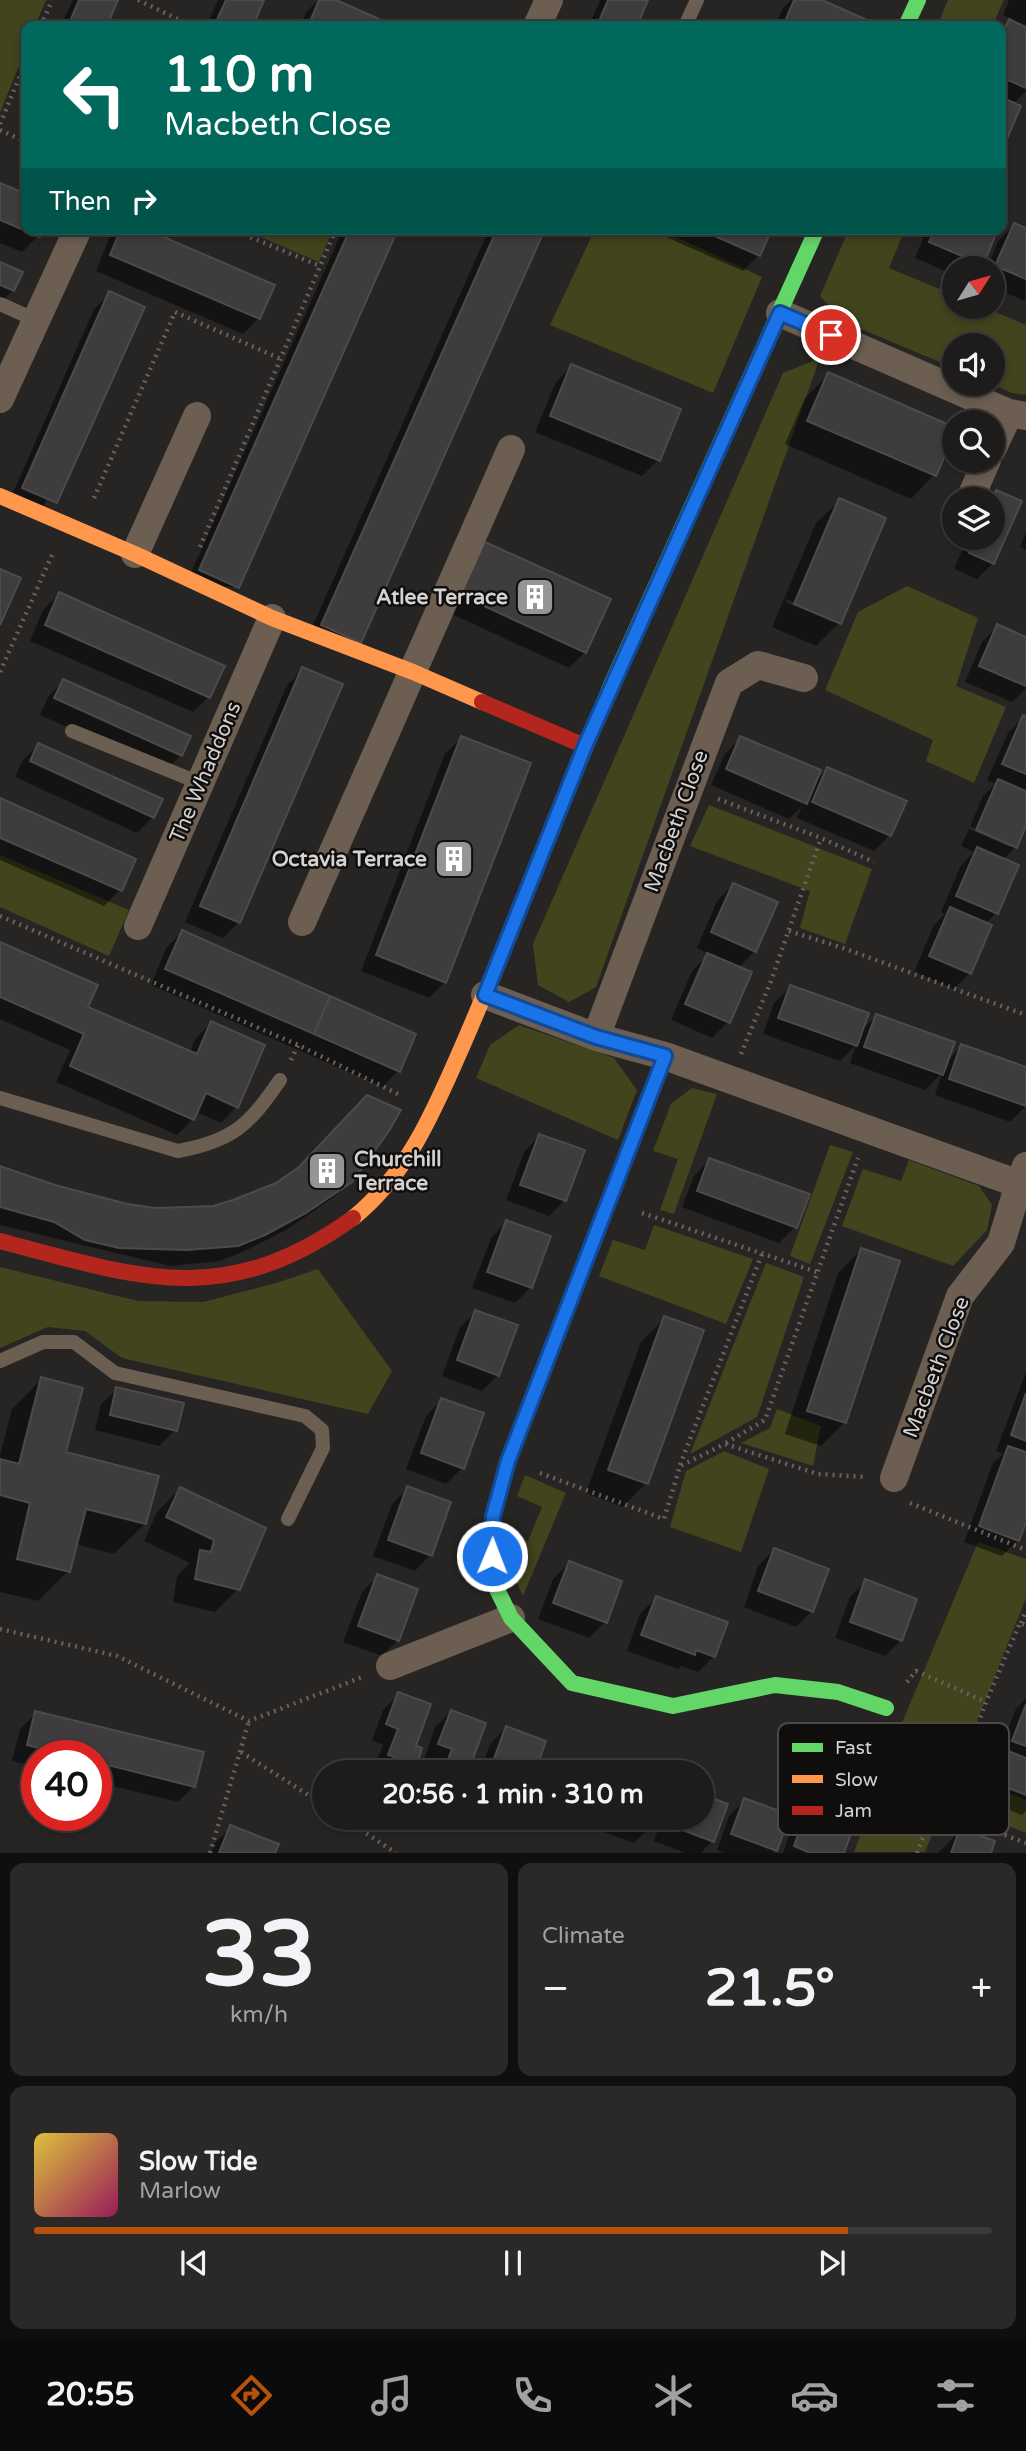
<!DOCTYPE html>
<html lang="en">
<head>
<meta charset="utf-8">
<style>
  :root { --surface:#1d1c1b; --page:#2a2928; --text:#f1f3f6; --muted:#a0a1a3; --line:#3b3a3a; --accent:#b45309 }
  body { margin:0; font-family:"Varela Round",sans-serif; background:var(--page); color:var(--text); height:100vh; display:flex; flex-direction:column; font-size:26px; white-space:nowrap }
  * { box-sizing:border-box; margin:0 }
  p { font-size:23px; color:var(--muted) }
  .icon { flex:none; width:38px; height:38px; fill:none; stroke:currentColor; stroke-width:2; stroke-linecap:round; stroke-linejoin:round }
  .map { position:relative; height:1853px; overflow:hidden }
  .side { display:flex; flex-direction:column; gap:10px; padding:10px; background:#100f0f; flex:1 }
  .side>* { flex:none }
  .guide { position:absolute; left:21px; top:21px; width:985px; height:214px; border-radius:14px; box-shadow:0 4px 10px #0003,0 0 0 2px var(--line); background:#00695c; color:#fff; overflow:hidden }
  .needle { width:46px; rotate:53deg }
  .controls { position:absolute; left:942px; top:256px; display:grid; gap:14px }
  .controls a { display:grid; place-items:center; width:63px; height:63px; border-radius:50%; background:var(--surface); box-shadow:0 4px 10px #0003,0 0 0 2px var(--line); font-size:35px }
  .speed { position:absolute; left:21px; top:1740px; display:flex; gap:14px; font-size:35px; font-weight:700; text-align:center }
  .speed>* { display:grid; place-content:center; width:91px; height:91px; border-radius:50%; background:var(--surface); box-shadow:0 4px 10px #0003,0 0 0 2px var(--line); line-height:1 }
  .speed .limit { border:10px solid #d22; background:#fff; color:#111 }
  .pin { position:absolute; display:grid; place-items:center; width:60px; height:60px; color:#fff; margin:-30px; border:4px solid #fff; border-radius:50%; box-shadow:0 2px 7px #0007 }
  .me { position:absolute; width:77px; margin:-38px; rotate:1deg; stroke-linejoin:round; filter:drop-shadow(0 0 5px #0008) }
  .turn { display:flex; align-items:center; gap:24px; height:147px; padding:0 28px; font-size:32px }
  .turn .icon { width:91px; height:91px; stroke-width:2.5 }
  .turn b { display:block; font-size:49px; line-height:60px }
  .then { display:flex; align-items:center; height:66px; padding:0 28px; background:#0003; gap:14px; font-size:26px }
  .big { font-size:52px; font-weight:700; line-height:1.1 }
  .side .card { flex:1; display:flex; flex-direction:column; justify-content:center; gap:10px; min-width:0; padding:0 24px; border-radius:14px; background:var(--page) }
  .side .dial { align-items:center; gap:0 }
  .dial b { font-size:91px; line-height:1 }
  .song { display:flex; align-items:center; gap:21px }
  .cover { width:84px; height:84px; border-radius:10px; background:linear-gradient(135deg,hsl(50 70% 55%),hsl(330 70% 35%)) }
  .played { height:7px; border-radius:4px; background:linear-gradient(90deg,var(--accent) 85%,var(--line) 85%) }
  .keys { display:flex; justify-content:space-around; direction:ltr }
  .heat { display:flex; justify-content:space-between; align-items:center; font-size:38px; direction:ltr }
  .side .tiles { flex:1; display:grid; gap:10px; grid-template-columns:1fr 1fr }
  .card:last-child { grid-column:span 2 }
  .trip { position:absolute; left:312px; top:1760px; width:402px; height:70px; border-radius:35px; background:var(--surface); box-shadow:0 4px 10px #0003,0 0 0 2px var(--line); font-weight:700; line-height:70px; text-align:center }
  .tab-bar { display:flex; height:112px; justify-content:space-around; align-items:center; background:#0c0b0b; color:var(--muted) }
  .tab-bar .icon { width:49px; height:49px }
  .tab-bar .selected { color:var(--accent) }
  .tab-bar b { font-size:32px; color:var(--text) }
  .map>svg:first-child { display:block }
  .green { fill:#41441c }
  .shadow { fill:#0007; fill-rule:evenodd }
  .building { fill:#3e3c3c; stroke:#4d4b4a; stroke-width:2 }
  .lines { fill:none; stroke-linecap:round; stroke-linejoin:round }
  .path { stroke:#6a615a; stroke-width:4.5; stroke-dasharray:2 5; stroke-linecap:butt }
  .lane { stroke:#6c5e51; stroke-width:14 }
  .street { stroke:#6c5e51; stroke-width:28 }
  .fast { stroke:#63d668; stroke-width:16 }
  .slow { stroke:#ff974d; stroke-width:16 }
  .jam { stroke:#b3261e; stroke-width:16 }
  .route-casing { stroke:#114b97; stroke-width:18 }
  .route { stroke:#1a73e8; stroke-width:12 }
  .labels { text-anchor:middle; stroke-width:5; stroke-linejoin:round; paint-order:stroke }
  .poi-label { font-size:21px; font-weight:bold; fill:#d4d1d1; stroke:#0f0e0d; text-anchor:end }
  .street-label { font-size:21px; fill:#d4d1d1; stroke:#0f0e0d }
  .key { fill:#0f0e0d; stroke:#4a4848; stroke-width:2 }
  .key-label { font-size:19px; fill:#d4d1d1 }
</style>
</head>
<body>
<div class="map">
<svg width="1026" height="1853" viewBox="0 0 1026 1853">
  <rect width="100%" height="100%" fill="#272524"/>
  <!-- green -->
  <path class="green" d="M0 0H46L35 26H26V48L0 113Z
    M948 0H1004L992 26H937Z
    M242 229H333L319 262Z
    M595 229H659L762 277 713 393 550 325Z
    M849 229H905L889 268 954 295V306H981L1026 325V395L1012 393 990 383H992V345H954V368L842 321 820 296Z
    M820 358 596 987 569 1002 538 985 533 944 783 373Z
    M907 586 978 618 956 686 1006 707 974 783 926 761 933 740 825 690 858 612Z
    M709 805 872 869 845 944 800 928 810 891 690 846Z
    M0 855 129 910 109 956 0 907Z
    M519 1025 614 1058 637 1090 618 1140 476 1078 490 1045Z
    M692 1088 717 1094 674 1214 660 1210 678 1159 653 1151 671 1104Z
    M830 1145 853 1152 810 1264 790 1256Z
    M909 1160 979 1186 992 1205 987 1230 953 1266 842 1226 863 1169 901 1181Z
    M654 1225 753 1259 726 1324 599 1276 613 1240 645 1250Z
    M766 1263 804 1277 757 1417 690 1454Z
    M0 1267 138 1301 203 1302 276 1283 318 1269 392 1371 368 1414 122 1358 85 1331 48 1327 0 1348Z
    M777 1409 821 1426 813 1466 741 1443 770 1428Z
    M724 1451 769 1469 741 1552 670 1527 686 1471Z
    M525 1475 566 1493 523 1596 506 1559V1535L528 1541 542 1507 517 1496Z
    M978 1542 1026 1559V1598L925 1852H854L870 1810 851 1803 873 1747 896 1737Z
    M984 1784 1026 1800V1833L971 1811Z"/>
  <!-- shadow -->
  <path class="shadow" d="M73 0H116L105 26H60Z
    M218 0H262L251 26H206Z
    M318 0H331L391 26H300L306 12Z
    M600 0H646L635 26H589Z
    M791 0H817L865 21 863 26H775L783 8Z
    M1009 0H1026V91L1013 104 1001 149V30L1012 19 1003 15Z
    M0 185 26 196V229H41L38 236 22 252 0 243Z
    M1014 225 1026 230 1025 301 992 287V268H987L998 241Z
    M119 229H141L259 318 243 334 96 271 109 238Z
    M343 229H396L238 587 185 586Z
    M489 229H543L359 642 306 641Z
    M648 229H770L759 255 743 271Z
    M927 229H996L981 264 978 268H954V275L915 258Z
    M0 264 13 290 0 303Z
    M110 293 40 518 8 504 94 309Z
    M572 366 658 460 642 476 535 432 556 382Z
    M829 374 954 430 934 475 911 499 785 444 805 398Z
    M996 492 993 563 977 579 954 569 968 537H992V499H989Z
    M840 500 839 623 816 646 772 627 816 523ZM786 599 831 618V621L785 602Z
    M1026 532V550L1020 547Z
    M469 559 585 652 569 668 445 611Z
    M59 594 209 697 193 712 30 641 43 610Z
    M998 626 1026 639V688L1012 702 965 682 982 642Z
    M303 669 239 922 223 938 185 922 287 685Z
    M63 681 181 755 165 771 40 715 48 697Z
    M1024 717 1026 718V822L1015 847 1003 860 996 913 985 924 970 973 954 989 914 972 934 925 945 914 941 912 961 865 974 852 961 846 969 829 1010 847V843L970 826 983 796 996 784 987 780 1008 733Z
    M461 738 445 982 429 998 361 971 445 754Z
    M741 738 814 782 827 769 890 835 874 851 797 818 802 806 789 819 711 785 725 754Z
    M38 745 153 817 137 833 15 777 22 761Z
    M0 800 120 890 104 906 0 860Z
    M733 885 755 951 738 968 728 1022 712 1038 671 1020 692 971 709 954 697 948 717 901Z
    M182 932 398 1071 382 1087 151 985 166 948Z
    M0 944 86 1008 190 1053 195 1039 211 1023 236 1107 221 1123 196 1112 193 1119 177 1135 56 1082 70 1050 0 1019Z
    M790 987 860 1032 876 1016 945 1063 962 1046 1026 1069V1106L1010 1122 935 1095 942 1073 925 1090 850 1063 856 1045 840 1061 763 1034 774 1003Z
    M539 1136 565 1200 549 1216 506 1200 524 1152Z
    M709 1160 795 1227 779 1243 682 1207 694 1176Z
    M0 1168 94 1198 156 1210 214 1207 277 1184 297 1170 351 1181 334 1197 288 1229 247 1250 220 1261 170 1266 0 1225Z
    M506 1222 531 1287 515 1303 472 1288 491 1238Z
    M861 1250 845 1422 821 1446 785 1434 838 1273Z
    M476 1312 498 1375 482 1391 442 1376 460 1327Z
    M665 1318 646 1483 623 1507 586 1493 641 1342Z
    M1026 1372V1517L1018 1540 1002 1556 964 1542 993 1463 1003 1454 996 1451Z
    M42 1379 64 1453 145 1524 114 1554 75 1544 68 1571 38 1601 0 1592V1455L12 1409Z
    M117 1389 175 1430 159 1446 95 1430 101 1404Z
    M442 1400 462 1468 446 1484 406 1469 426 1416Z
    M408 1488 430 1555 415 1571 373 1556 392 1504Z
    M180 1489 263 1529 238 1589 215 1612 173 1602 177 1576 190 1563 144 1541 157 1512Z
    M774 1550 812 1611 796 1627 744 1607 758 1566Z
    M569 1563 605 1622 589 1638 538 1619 553 1579Z
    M378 1576 398 1640 382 1656 343 1642 362 1592Z
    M866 1581 901 1640 885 1656 835 1638 850 1597Z
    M656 1598 714 1656 698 1672 681 1666 678 1669 627 1651 640 1614Z
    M399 1694 414 1747 415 1764 406 1773H380L373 1770 383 1745 372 1740 383 1710Z
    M1026 1698V1811L1022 1815 981 1799 993 1769 1003 1759 997 1757 1016 1709Z
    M451 1712 473 1773H434L437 1765 424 1760 435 1727Z
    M36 1713 194 1786 178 1802 96 1782V1755H37V1767L12 1761 20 1729Z
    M506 1728 534 1770 539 1773H480L490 1744Z
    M563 1767 579 1773H557Z
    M702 1796 726 1805 712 1841 701 1853H685L654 1841 662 1818H702Z
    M745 1800 775 1850 773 1853H723L717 1850 729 1816Z
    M807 1813 842 1853H783L791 1829Z
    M542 1818H585L574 1830Z
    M597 1818H653L650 1827 634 1843 593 1828Z
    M231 1827 274 1853H211L215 1843Z
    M961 1830 989 1853H938Z"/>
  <!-- building -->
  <path class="building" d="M79 0H118L107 26H68Z
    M226 0H264L253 26H214Z
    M319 0H336L395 26H315L309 24Z
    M608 0H648L637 26H597Z
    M794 0H822L867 20 864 26H783Z
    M1009 19 1026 27V88L1001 77V38Z
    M1001 97 1021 106 1001 153Z
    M0 183 26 194V229H43L40 237 0 220Z
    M1014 223 1026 228V279L995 266Z
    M121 229H145L275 285 260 319 110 255Z
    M350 229H398L239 588 199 570Z
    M497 229H545L361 643 321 625Z
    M699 229H772L760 256Z
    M935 229H998L983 265 929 242Z
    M0 262 23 272 14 291 0 285Z
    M109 291 145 307 57 503 22 488Z
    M571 364 681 409 660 461 550 416Z
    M828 372 954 427V435L936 476 807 421Z
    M996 490 1022 501 994 564 969 553 976 537H992V499Z
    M839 498 886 518 841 624 794 604Z
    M485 542 611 599 586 653 460 595Z
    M0 569 21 578 0 625Z
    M59 592 225 666 210 698 45 625Z
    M997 624 1026 637V686L979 666Z
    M302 667 343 684 240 923 200 906Z
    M63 679 191 736 182 756 54 698Z
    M1023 715 1026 716V774L1002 764Z
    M461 736 531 763 446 983 376 955Z
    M740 736 821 770 807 804 726 769Z
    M38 743 163 799 154 818 30 761Z
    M827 767 907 801 891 836 812 802Z
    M998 779 1026 791V826L1017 848 976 830Z
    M0 798 136 859 122 891 0 838Z
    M977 847 1019 865 998 914 956 896Z
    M733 883 778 902 756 952 711 932Z
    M950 907 992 925 971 974 929 956Z
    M182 930 330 996 314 1034 165 969Z
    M0 942 98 985 88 1007 197 1054 211 1021 265 1045 238 1108 206 1093 194 1120 70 1066 84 1034 0 997Z
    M707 953 752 972 730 1023 685 1004Z
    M790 985 869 1013 857 1046 778 1018Z
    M330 996 416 1034 400 1072 314 1034Z
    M876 1014 955 1042 943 1075 864 1047Z
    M961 1044 1026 1067V1106L949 1079Z
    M367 1095 401 1110 389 1131 352 1182 306 1213 265 1235 238 1246 187 1250 119 1248 85 1240 54 1222 0 1207V1166L55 1185 127 1204 156 1208 185 1207 213 1206 233 1200 276 1183 299 1167Z
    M539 1134 585 1150 566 1201 520 1185Z
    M709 1158 810 1194 797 1228 697 1191Z
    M506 1220 551 1236 532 1288 487 1272Z
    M861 1248 900 1261 846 1423 807 1411Z
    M475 1310 518 1325 499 1376 457 1360Z
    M664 1316 704 1330 648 1484 608 1470Z
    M41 1377 83 1388 66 1452 159 1476 146 1524 86 1509 70 1572 17 1559 30 1503 0 1495V1459L19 1464Z
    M116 1387 184 1403 177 1431 110 1415Z
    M1026 1393V1441L1011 1435Z
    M441 1398 484 1413 464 1469 421 1453Z
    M1008 1446 1026 1452V1522L1019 1541 979 1526Z
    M407 1486 451 1502 432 1556 388 1540Z
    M180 1487 266 1528 240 1590 195 1579 200 1550 211 1552 214 1540 166 1517Z
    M774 1548 829 1569 813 1612 758 1591Z
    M569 1561 622 1581 607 1623 553 1603Z
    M377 1574 418 1589 399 1641 358 1626Z
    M865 1579 917 1599 902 1641 850 1622Z
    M656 1596 728 1622 715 1657 696 1650 695 1655 641 1635Z
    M398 1692 431 1704 416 1746 422 1748 417 1765 388 1755 398 1729 386 1724Z
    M1026 1704V1746L1012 1741Z
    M451 1710 486 1723 471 1764 477 1766 475 1773H443L452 1749 438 1744Z
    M35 1711 204 1752 195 1787 96 1762V1755H67L27 1745Z
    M506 1726 546 1741 536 1769 542 1771 541 1773H507L508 1769 492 1764Z
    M1008 1751 1026 1758V1795L996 1783Z
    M702 1794 728 1804 714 1842 669 1825 671 1818H702Z
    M744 1798 790 1815 777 1851 731 1834Z
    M807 1811 853 1828 844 1853H810L794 1846Z
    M626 1818H655L652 1828Z
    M230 1825 279 1844 275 1853H219Z
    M960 1828 995 1841 991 1853H951Z"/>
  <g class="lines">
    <!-- path -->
    <path class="path" d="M138 0 192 26
      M41 26 52 0
      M0 124 26 61
      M0 130 26 142
      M231 229 320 266
      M94 498 175 312 281 359
      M200 547 336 229
      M0 672 52 555
      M718 799 821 838 874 862
      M0 916 298 1045 402 1096
      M789 931 843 948 1026 1015
      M741 1054 771 981 821 838
      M291 1060 298 1045
      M642 1213 817 1272
      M726 1443 765 1420 858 1158
      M680 1465 762 1254
      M540 1473 664 1519 680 1466 725 1444 818 1474 866 1477
      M910 1503 1026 1550
      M1021 1623 1026 1611
      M0 1629 117 1656 249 1721 365 1676
      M907 1682 916 1671 986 1702
      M892 1742 934 1808 1026 1843
      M241 1752 324 1805
      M343 1818 396 1853
      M210 1853 249 1721
      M917 1853 934 1808 950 1800 986 1702 1020 1623 1026 1625"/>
    <!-- lane -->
    <path class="lane" d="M685 26 697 0
      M0 304 36 320
      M72 731 200 783
      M0 1098 178 1151C233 1141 249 1125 280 1080
      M0 1361 43 1342H74L115 1373 305 1416 322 1430 323 1448 288 1519"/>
    <!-- street -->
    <path class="street" d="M537 26 549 0
      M780 313 1009 413 1026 416
      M0 399 78 229
      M992 450 1009 413
      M970 499 987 460
      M135 554 197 416
      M302 922 511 449
      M138 926 272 618
      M485 995 596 1037 665 1056 1019 1184 1026 1166
      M596 1037 729 683 758 665 804 678
      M894 1478 960 1296 1001 1243 1019 1184
      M390 1666 511 1618"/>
    <!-- fast -->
    <path class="fast" d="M906 26 918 0
      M552 828 612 683 817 229
      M561 1324 508 1461 493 1516 491 1577 511 1618 572 1683 673 1706 775 1685 838 1692 886 1708"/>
    <!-- slow -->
    <path class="slow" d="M0 496 135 554 272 618 413 672 482 702
      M353 1218C410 1172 436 1106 465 1040 495 970 524 899 552 828
      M561 1324 665 1056"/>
    <!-- jam -->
    <path class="jam" d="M482 702 585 746
      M0 1241C139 1278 225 1310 353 1218"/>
  </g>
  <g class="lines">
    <!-- route casing -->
    <g class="route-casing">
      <path id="route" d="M492 1556 493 1516 508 1461 665 1056 596 1037 485 995 585 746 780 313 831 335"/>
    </g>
    <!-- route -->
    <use href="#route" class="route"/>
  </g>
  <!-- icons -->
  <defs>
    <g id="building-square" transform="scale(2.0125)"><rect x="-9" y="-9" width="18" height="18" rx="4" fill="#979594" stroke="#0f0e0d"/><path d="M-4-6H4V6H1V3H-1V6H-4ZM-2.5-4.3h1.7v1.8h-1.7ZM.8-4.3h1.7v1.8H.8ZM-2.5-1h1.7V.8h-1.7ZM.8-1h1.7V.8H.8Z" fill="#fff"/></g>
  </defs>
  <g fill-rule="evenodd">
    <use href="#building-square" x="535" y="597"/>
    <use href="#building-square" x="454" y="859"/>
    <use href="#building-square" x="327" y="1171"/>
  </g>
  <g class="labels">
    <!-- poi labels -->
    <g class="poi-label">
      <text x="508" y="604">Atlee Terrace</text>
      <text x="427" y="866">Octavia Terrace</text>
      <text x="354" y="1166" text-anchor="start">Churchill<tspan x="354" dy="24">Terrace</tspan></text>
    </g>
    <!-- street labels -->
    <g class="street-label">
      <text transform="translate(205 772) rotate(-67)" y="7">The Whaddons</text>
      <text transform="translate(676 821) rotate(-70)" y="7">Macbeth Close</text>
      <text transform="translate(936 1367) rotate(-69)" y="7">Macbeth Close</text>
    </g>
  </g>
  <!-- legend -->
  <rect x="778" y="1723" width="231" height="112" rx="10" class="key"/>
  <rect x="792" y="1743" width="31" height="9" fill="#63d668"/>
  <rect x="792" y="1775" width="31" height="8" fill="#ff974d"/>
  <rect x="792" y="1806" width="31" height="9" fill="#b3261e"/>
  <g class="key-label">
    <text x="835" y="1754">Fast</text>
    <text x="835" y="1786">Slow</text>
    <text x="835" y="1817">Jam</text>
  </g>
</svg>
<div class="controls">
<a><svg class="needle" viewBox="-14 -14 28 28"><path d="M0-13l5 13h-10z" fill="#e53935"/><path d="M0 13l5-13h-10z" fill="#a0a1a3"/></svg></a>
<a><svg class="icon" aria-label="sound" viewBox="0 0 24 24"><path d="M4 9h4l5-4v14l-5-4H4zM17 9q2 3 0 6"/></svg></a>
<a><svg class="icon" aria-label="search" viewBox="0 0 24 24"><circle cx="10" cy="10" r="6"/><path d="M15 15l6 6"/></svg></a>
<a><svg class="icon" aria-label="layers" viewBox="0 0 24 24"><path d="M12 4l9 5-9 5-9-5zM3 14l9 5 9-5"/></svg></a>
</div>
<div class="speed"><div class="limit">40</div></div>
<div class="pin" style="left:831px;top:335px;background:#d93025"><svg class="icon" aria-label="arrive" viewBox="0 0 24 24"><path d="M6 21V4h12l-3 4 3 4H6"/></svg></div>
<svg class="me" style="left:492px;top:1556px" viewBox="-20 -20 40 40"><circle r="17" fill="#1a73e8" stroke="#fff" stroke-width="3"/><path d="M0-11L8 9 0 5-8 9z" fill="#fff"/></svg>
<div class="trip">20:56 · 1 min · 310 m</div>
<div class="guide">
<div class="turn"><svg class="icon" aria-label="left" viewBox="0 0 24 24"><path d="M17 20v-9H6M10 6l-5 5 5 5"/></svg><div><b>110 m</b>Macbeth Close</div></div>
<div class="then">Then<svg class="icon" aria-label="right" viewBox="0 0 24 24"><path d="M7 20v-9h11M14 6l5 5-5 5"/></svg></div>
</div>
</div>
<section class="side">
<div class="tiles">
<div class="card dial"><b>33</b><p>km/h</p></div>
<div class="card"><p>Climate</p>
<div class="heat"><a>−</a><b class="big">21.5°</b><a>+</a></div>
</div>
<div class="card">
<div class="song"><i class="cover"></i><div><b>Slow Tide</b><p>Marlow</p></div></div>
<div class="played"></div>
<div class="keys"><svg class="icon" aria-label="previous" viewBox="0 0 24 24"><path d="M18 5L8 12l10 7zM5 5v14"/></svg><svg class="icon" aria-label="pause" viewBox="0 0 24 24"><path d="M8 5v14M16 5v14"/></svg><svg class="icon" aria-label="next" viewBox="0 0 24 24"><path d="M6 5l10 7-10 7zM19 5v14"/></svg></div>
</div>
</div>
</section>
<nav class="tab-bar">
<b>20:55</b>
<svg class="icon selected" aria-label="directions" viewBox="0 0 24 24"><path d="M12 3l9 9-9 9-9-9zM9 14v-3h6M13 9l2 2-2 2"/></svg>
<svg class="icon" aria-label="music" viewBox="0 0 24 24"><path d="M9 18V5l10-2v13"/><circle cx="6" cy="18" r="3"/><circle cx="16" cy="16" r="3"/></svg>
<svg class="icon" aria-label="phone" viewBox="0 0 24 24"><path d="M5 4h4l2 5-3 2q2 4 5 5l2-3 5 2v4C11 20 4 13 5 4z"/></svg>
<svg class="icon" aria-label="climate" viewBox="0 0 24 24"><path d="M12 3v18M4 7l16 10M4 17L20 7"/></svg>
<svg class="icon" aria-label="car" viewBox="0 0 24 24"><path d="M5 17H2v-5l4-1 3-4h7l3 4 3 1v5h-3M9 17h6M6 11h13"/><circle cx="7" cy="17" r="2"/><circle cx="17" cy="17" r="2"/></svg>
<svg class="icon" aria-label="filters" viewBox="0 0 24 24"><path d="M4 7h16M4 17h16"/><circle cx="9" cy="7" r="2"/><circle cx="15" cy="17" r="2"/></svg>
</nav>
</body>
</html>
